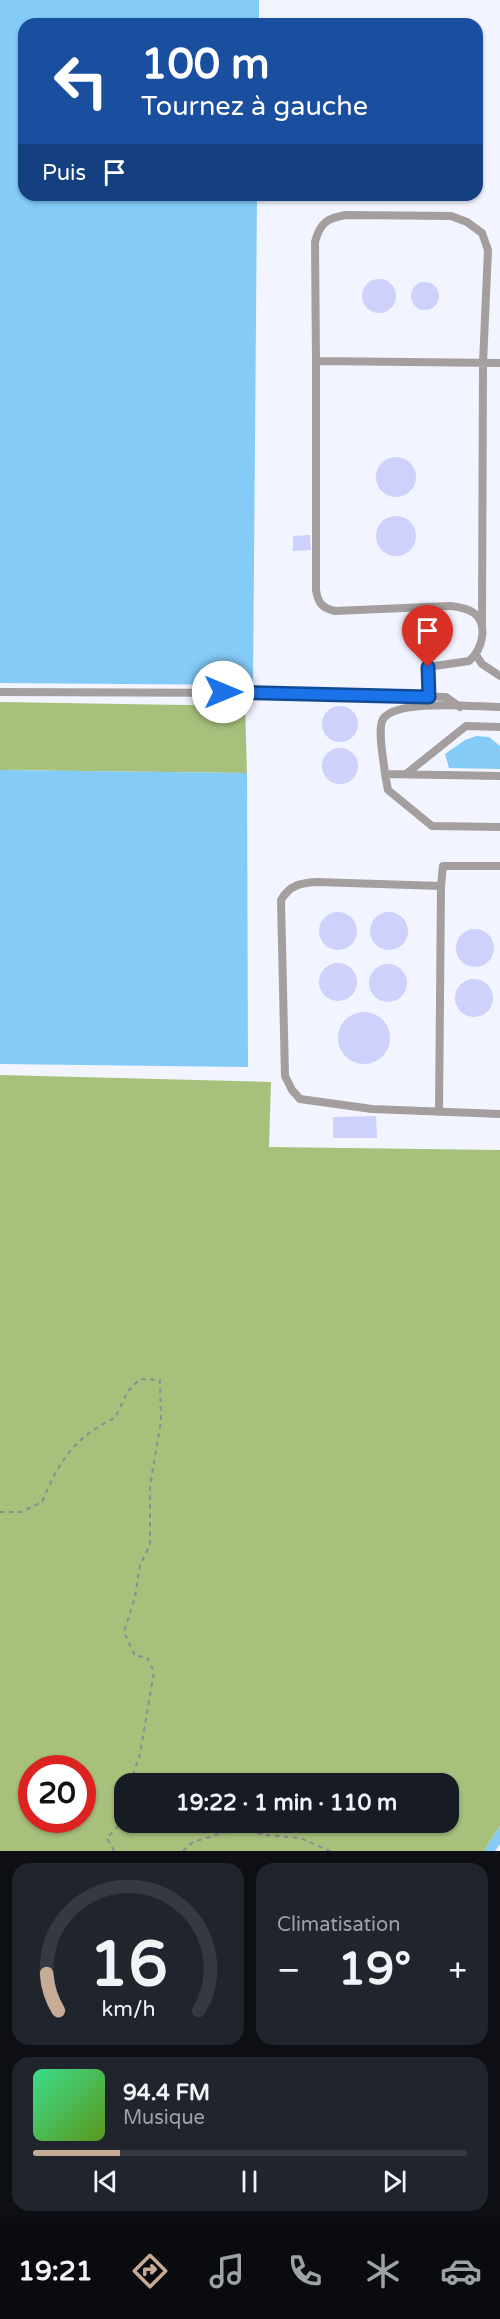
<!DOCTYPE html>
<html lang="fr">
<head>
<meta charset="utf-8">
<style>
  :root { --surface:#171b24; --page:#20242c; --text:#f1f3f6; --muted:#9ea1a6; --line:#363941; --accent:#c7ab96 }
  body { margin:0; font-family:"Varela Round",sans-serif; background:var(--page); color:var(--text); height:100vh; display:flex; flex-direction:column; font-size:22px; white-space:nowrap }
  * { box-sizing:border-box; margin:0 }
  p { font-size:20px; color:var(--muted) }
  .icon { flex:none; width:33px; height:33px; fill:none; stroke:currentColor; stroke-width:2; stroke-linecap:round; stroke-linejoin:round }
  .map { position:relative; height:1851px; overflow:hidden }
  .sheet { display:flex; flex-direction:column; gap:12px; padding:12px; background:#0d0f14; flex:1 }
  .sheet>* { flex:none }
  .top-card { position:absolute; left:18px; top:18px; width:465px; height:183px; border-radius:18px; box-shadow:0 2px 4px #0004; background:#1a4fa0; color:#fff; overflow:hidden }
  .speed { position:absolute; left:18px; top:1755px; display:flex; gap:12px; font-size:30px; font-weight:700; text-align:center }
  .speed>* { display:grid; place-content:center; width:78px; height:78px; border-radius:50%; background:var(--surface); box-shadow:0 2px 4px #0004; line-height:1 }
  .speed .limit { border:9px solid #d22; background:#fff; color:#111 }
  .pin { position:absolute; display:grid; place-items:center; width:51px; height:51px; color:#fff; margin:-62px -26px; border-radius:50% 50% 50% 0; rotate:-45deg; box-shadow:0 0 6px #0007 }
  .pin .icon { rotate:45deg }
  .me { position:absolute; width:66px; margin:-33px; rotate:90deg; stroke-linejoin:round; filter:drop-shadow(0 0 4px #0008) }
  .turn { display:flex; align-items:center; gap:21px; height:126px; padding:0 24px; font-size:27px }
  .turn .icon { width:78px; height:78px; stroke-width:2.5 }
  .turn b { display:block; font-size:42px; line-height:51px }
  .then { display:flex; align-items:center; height:57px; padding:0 24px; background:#0003; gap:12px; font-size:22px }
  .big { font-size:45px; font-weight:800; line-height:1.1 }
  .sheet .tile { flex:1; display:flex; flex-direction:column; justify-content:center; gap:9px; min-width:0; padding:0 21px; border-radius:18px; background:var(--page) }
  .sheet .dial { align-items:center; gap:0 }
  .dial svg { height:156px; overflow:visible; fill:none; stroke:var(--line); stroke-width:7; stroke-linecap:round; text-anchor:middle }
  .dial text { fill:var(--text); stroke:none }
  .song { display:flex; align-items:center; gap:18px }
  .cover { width:72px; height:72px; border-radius:9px; background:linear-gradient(135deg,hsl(150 70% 55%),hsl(90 70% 35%)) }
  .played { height:6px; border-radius:3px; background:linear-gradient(90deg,var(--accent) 20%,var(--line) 20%) }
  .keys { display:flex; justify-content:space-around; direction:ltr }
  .heat { display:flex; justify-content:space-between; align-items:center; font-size:33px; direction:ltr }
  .sheet .tiles { flex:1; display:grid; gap:12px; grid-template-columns:1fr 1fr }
  .tile:last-child { grid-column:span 2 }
  .trip { position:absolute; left:114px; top:1773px; width:345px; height:60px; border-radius:18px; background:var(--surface); box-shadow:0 2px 4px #0004; font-weight:800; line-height:60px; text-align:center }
  .menu { display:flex; height:96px; justify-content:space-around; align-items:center; background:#090b0e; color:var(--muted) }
  .menu .icon { width:42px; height:42px }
  .menu .selected { color:var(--accent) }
  .menu b { font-size:27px; color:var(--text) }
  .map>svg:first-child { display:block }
  .forest { fill:#a7c07c; fill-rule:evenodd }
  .water { fill:#84cbf8 }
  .building { fill:#cdd1fb }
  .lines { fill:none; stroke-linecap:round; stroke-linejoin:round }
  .path { stroke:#8b8d94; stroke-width:2; stroke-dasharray:4.5 4.5; stroke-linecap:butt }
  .service { stroke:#a49e9f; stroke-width:8 }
  .route-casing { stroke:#114b97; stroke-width:15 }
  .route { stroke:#1a73e8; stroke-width:10 }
</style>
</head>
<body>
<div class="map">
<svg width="500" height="1851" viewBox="0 0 500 1851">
  <rect width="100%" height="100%" fill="#f2f4ff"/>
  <!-- forest -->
  <path class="forest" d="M0 702 245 706 247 773 0 770Z
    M0 1075 271 1082 269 1147 500 1150V1826L484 1851H0ZM32 1768H82V1820H32ZM124 1784H448V1822H124Z"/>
  <!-- water -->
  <path class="water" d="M0 0H259V24H24V195H257L253 685 0 683Z
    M476 736 489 737 500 746V769L449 768 445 754 465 740Z
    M0 770 247 773 248 1067 0 1064Z
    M500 1826V1844L495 1851H484Z"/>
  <!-- building -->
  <path class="building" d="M362 296a17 17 0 1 1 34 0a17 17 0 1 1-34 0Z
    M411 296a14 14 0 1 1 28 0a14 14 0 1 1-28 0Z
    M376 477a20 20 0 1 1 40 0a20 20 0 1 1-40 0Z
    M376 536a20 20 0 1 1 40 0a20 20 0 1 1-40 0Z
    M310 535 311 550 293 551V536Z
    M322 724a18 18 0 1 1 36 0a18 18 0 1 1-36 0Z
    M322 766a18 18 0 1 1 36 0a18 18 0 1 1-36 0Z
    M319 931a19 19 0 1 1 38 0a19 19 0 1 1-38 0Z
    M370 931a19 19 0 1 1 38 0a19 19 0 1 1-38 0Z
    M456 948a19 19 0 1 1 38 0a19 19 0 1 1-38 0Z
    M319 982a19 19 0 1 1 38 0a19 19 0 1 1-38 0Z
    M369 983a19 19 0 1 1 38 0a19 19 0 1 1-38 0Z
    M455 998a19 19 0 1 1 38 0a19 19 0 1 1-38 0Z
    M338 1038a26 26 0 1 1 52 0a26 26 0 1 1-52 0Z
    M376 1116 377 1138H333V1117Z"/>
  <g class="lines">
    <!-- path -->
    <path class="path" d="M0 1512H21L42 1502C60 1460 73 1438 115 1418L128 1391 140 1379 160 1380 161 1421 150 1486V1545L140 1565 135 1597 124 1632 135 1656 147 1657 154 1672 140 1754 130 1784
      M114 1851 107 1838 118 1826 124 1808
      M183 1851 193 1842 243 1827 264 1835 300 1838 330 1851"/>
    <!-- service -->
    <path class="service" d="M316 361 315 242C320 223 327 218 346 215L451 216 467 222 482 233 488 250 483 363 482 624
      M476 655 482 664 500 676
      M0 692 290 693 446 697 460 707
      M429 697 428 667 469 661C482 650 489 625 474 613 467 608 458 607 450 606L335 611C322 608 318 603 316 590V361L500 363
      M500 707C476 707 397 698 383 719 377 729 384 762 385 774L500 776
      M385 774 388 790 432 826 500 827
      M406 774 466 726 500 727
      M441 886 443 866H500
      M439 1112 441 886 317 882C300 883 290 885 281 900L285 1076 292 1090 300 1099 372 1109 500 1114"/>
  </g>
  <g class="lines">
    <!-- route casing -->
    <g class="route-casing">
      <path id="route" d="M223 692 429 697 428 667"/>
    </g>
    <!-- route -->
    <use href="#route" class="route"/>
  </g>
</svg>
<div class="speed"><div class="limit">20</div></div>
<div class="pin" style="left:428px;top:667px;background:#d93025"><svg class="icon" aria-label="arrive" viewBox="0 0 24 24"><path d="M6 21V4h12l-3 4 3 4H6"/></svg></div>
<svg class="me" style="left:223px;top:692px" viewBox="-20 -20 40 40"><circle r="19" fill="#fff"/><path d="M0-13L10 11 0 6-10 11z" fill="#1a73e8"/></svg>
<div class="trip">19:22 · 1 min · 110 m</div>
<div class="top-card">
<div class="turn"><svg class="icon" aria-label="left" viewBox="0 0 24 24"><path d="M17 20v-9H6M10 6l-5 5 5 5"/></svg><div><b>100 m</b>Tournez à gauche</div></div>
<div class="then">Puis<svg class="icon" aria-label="arrive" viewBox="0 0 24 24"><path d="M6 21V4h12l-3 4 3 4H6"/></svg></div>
</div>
</div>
<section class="sheet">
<div class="tiles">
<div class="tile dial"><svg viewBox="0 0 100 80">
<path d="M14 69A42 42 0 1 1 86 69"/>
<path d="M14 69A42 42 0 0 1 8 50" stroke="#c7ab96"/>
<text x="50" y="56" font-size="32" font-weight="700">16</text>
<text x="50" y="72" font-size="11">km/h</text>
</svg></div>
<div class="tile"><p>Climatisation</p>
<div class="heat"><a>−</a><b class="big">19°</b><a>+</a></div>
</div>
<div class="tile">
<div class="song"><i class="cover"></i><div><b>94.4 FM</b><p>Musique</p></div></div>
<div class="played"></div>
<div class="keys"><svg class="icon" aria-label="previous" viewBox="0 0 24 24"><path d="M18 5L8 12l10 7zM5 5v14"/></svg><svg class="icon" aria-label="pause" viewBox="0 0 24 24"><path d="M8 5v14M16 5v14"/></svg><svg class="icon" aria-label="next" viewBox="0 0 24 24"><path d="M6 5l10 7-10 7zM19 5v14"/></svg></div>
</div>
</div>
</section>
<nav class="menu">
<b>19:21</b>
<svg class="icon selected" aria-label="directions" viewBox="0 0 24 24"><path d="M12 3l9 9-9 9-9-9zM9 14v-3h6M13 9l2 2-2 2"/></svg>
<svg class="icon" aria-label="music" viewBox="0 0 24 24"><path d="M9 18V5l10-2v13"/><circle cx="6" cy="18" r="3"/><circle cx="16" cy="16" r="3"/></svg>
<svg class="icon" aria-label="phone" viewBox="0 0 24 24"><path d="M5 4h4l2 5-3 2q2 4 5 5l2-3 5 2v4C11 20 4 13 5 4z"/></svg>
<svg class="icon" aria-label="climate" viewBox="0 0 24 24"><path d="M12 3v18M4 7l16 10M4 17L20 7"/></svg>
<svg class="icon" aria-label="car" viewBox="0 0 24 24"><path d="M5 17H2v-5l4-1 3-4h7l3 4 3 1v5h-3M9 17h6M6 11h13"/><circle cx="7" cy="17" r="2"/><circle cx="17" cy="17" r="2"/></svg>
</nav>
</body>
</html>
